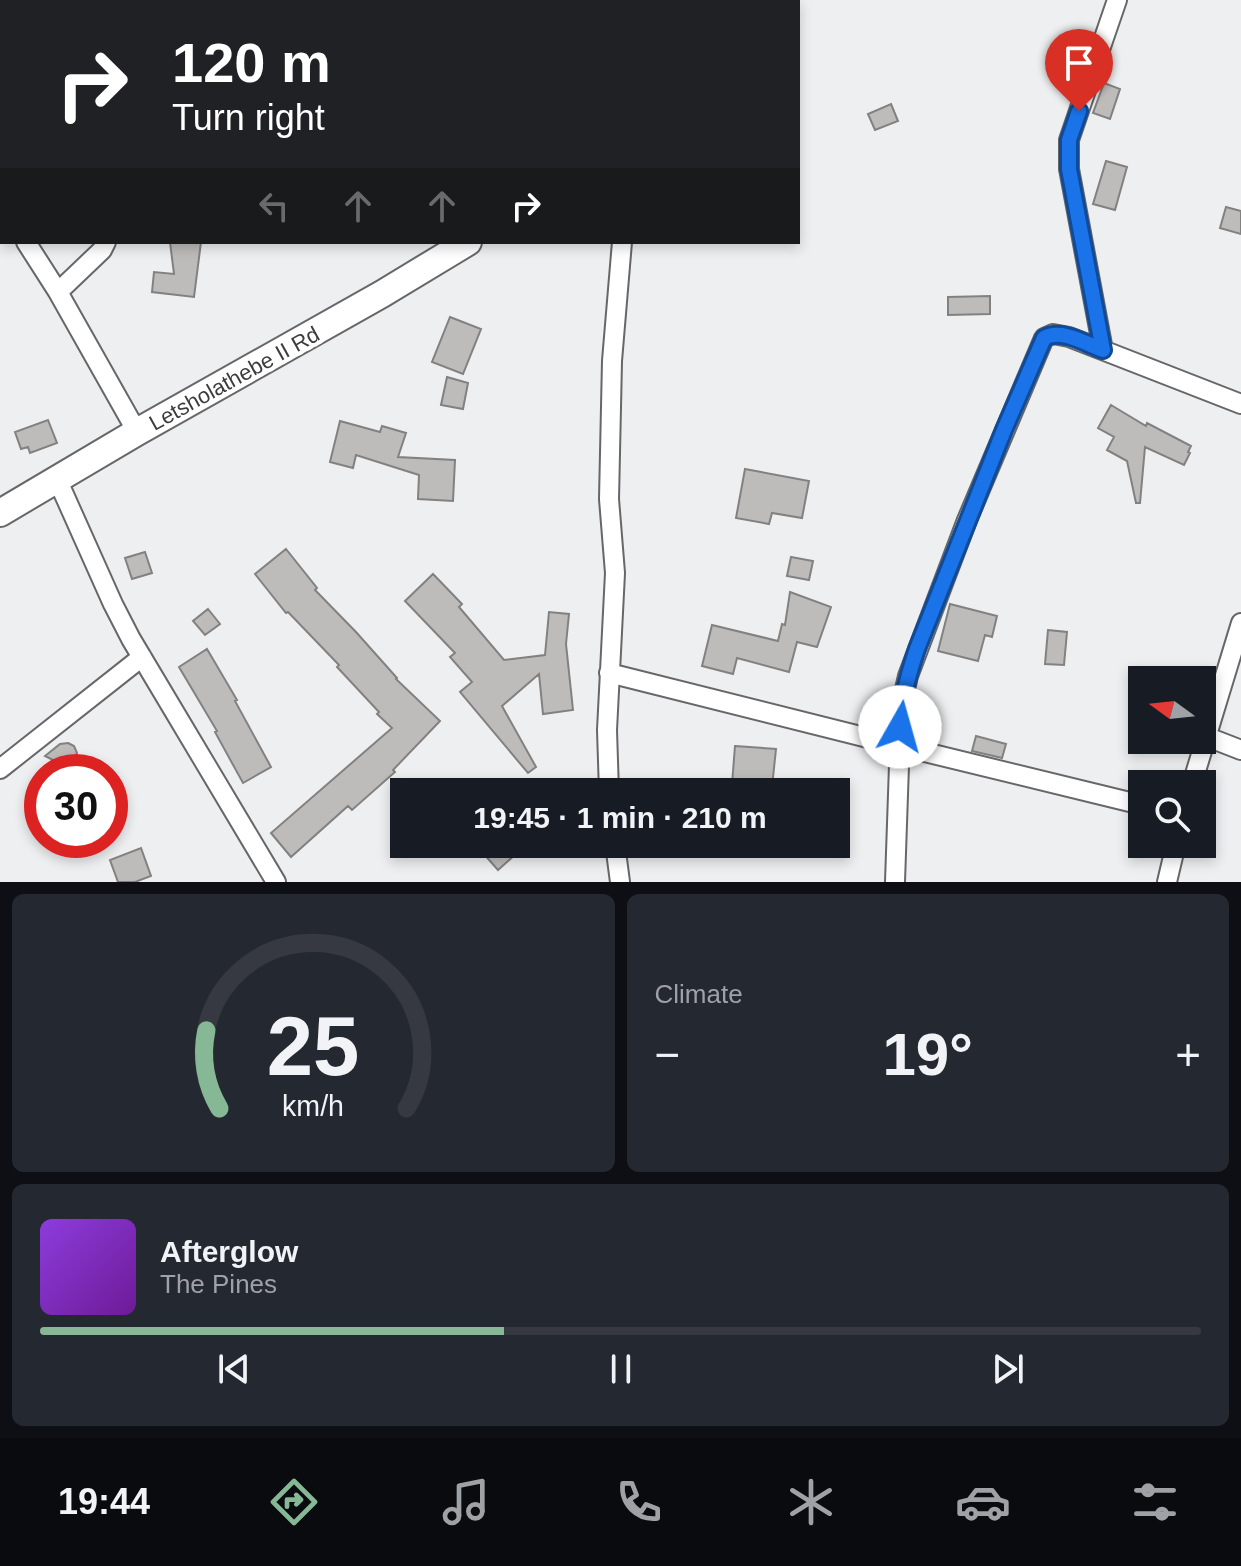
<!DOCTYPE html>
<html lang="en">
<head>
<meta charset="utf-8">
<style>
  :root { --surface:#171b24; --page:#242831; --text:#f1f3f6; --muted:#9ea1a6; --line:#363941; --accent:#86b896 }
  body { margin:0; font-family:Arial,sans-serif; background:var(--page); color:var(--text); height:100vh; display:flex; flex-direction:column; font-size:30px; white-space:nowrap }
  * { box-sizing:border-box; margin:0 }
  p { font-size:26px; color:var(--muted) }
  .icon { flex:none; width:44px; height:44px; fill:none; stroke:currentColor; stroke-width:2; stroke-linecap:round; stroke-linejoin:round }
  .map { position:relative; height:882px; overflow:hidden }
  .sheet { display:flex; flex-direction:column; gap:12px; padding:12px; background:#0d0f14; flex:1 }
  .sheet>* { flex:none }
  .banner { position:absolute; left:0px; top:0px; width:800px; height:244px; box-shadow:0 4px 12px #0003; background:#202124; color:#fff; overflow:hidden }
  .needle { width:52px; rotate:285deg }
  .buttons { position:absolute; left:1128px; top:666px; display:grid; gap:16px }
  .buttons a { display:grid; place-items:center; width:88px; height:88px; border-radius:0px; background:var(--surface); box-shadow:0 4px 12px #0003; font-size:40px }
  .speed { position:absolute; left:24px; top:754px; display:flex; gap:16px; font-size:40px; font-weight:700; text-align:center }
  .speed>* { display:grid; place-content:center; width:104px; height:104px; border-radius:50%; background:var(--surface); box-shadow:0 4px 12px #0003; line-height:1 }
  .speed .limit { border:12px solid #d22; background:#fff; color:#111 }
  .pin { position:absolute; display:grid; place-items:center; width:68px; height:68px; color:#fff; margin:-82px -34px; border-radius:50% 50% 50% 0; rotate:-45deg; box-shadow:0 0 8px #0007 }
  .pin .icon { rotate:45deg }
  .me { position:absolute; width:88px; margin:-44px; rotate:7deg; stroke-linejoin:round; filter:drop-shadow(0 0 6px #0008) }
  .turn { display:flex; align-items:center; gap:28px; height:168px; padding:0 40px; font-size:36px }
  .turn .icon { width:104px; height:104px; stroke-width:2.5 }
  .turn b { display:block; font-size:56px; line-height:68px }
  .lanes { display:flex; align-items:center; height:76px; padding:0 40px; background:#0003; justify-content:center; gap:40px; direction:ltr }
  .lanes .off { opacity:.35 }
  .big { font-size:60px; font-weight:600; line-height:1.1 }
  .sheet .card { flex:1; display:flex; flex-direction:column; justify-content:center; gap:12px; min-width:0; padding:0 28px; border-radius:12px; background:var(--page) }
  .sheet .dial { align-items:center; gap:0 }
  .dial svg { height:208px; overflow:visible; fill:none; stroke:var(--line); stroke-width:7; stroke-linecap:round; text-anchor:middle }
  .dial text { fill:var(--text); stroke:none }
  .song { display:flex; align-items:center; gap:24px }
  .cover { width:96px; height:96px; border-radius:12px; background:linear-gradient(135deg,hsl(270 70% 55%),hsl(280 70% 35%)) }
  .played { height:8px; border-radius:4px; background:linear-gradient(90deg,var(--accent) 40%,var(--line) 40%) }
  .keys { display:flex; justify-content:space-around; direction:ltr }
  .heat { display:flex; justify-content:space-between; align-items:center; font-size:44px; direction:ltr }
  .sheet .tiles { flex:1; display:grid; gap:12px; grid-template-columns:1fr 1fr }
  .card:last-child { grid-column:span 2 }
  .trip { position:absolute; left:390px; top:778px; width:460px; height:80px; border-radius:0px; background:var(--surface); box-shadow:0 4px 12px #0003; font-weight:600; line-height:80px; text-align:center }
  .menu { display:flex; height:128px; justify-content:space-around; align-items:center; background:#090b0e; color:var(--muted) }
  .menu .icon { width:56px; height:56px }
  .menu .active { color:var(--accent) }
  .menu b { font-size:36px; color:var(--text) }
  .map>svg:first-child { display:block }
  .building { fill:#bebcbb; stroke:#838180; stroke-width:2 }
  .lines { fill:none; stroke-linecap:round; stroke-linejoin:round }
  .street-casing { stroke:#676769; stroke-width:22 }
  .secondary-casing { stroke:#676769; stroke-width:30 }
  .street { stroke:#fff; stroke-width:18 }
  .secondary { stroke:#fff; stroke-width:26 }
  .route-casing { stroke:#114b97; stroke-width:20 }
  .route { stroke:#1a73e8; stroke-width:14 }
  .labels { text-anchor:middle; stroke-width:8; stroke-linejoin:round; paint-order:stroke }
  .street-label { font-size:22px; fill:#3c3c3d; stroke:#fff }
</style>
</head>
<body>
<div class="map">
<svg width="1241" height="882" viewBox="0 0 1241 882">
  <rect width="100%" height="100%" fill="#eeeff1"/>
  <!-- building -->
  <path class="building" d="M1104 83 1120 89 1110 119 1093 113Z
    M891 104 898 121 875 130 868 114Z
    M1106 161 1127 167 1115 210 1093 204Z
    M1226 207 1241 211V234L1220 228Z
    M170 242H201L194 297 152 292 154 272 174 274Z
    M990 296V314L948 315V297Z
    M450 317 481 329 463 374 432 362Z
    M447 377 468 383 463 409 441 405Z
    M1111 405 1146 426 1147 423 1191 446 1188 452 1190 453 1184 465 1145 447 1140 503H1136L1127 461 1107 450 1114 437 1098 428Z
    M48 420 57 443 30 453 28 447 21 449 15 432Z
    M340 421 380 432 382 426 406 433 398 457 455 460 453 501 418 499 419 475 356 455 353 468 330 462Z
    M745 469 809 481 802 518 772 513 769 524 736 518Z
    M286 549 317 588 315 590 356 632 397 678 396 679 440 721 393 770 395 772 352 810 348 806 291 857 271 833 392 728 377 714 379 712 337 667 339 665 288 612 286 613 255 574Z
    M145 552 152 573 132 579 125 558Z
    M791 557 813 561 809 580 787 576Z
    M433 574 462 604 459 607 504 660 545 655 549 612 569 614 566 644 573 710 543 714 539 674 502 706 536 767 528 773 460 692 472 682 450 657 455 653 405 601Z
    M790 592 831 607 817 647 797 642 789 672 737 658 733 674 702 666 712 625 778 641 782 624 785 625Z
    M950 604 997 616 992 637 985 635 978 661 938 651Z
    M208 609 220 624 205 635 193 621Z
    M1048 630 1067 632 1064 665 1045 664Z
    M207 649 237 700 235 701 271 767 243 783 215 732 217 731 179 667Z
    M976 736 1006 744 1002 758 972 751Z
    M68 743 74 746 77 753 73 762 63 765 45 756 60 744Z
    M735 746 776 749 772 787 732 784Z
    M475 844H527L498 870Z
    M141 848 151 876 135 882H118L110 860Z"/>
  <g class="lines">
    <!-- street casing -->
    <g class="street-casing">
      <path id="street" d="M142 2 143 0
        M0 200 2 203
        M26 242 58 292 137 432
        M58 292 102 250 106 242
        M1103 350 1069 169V140L1117 0
        M58 481 113 604 131 639 276 882
        M609 673 900 746 1142 805
        M1205 736 1241 750
        M0 769 142 657
        M1192 784 1241 623
        M609 792 607 730 615 573 609 499 612 361 622 242
        M615 844 620 882
        M895 882 901 707 908 676 967 520 1044 338 1053 334 1069 337 1241 404
        M1167 882 1176 844"/>
    </g>
    <!-- secondary casing -->
    <g class="secondary-casing">
      <path id="secondary" d="M729 2 731 0
        M0 513 137 432 382 294 468 242"/>
    </g>
    <!-- street -->
    <use href="#street" class="street"/>
    <!-- secondary -->
    <use href="#secondary" class="secondary"/>
  </g>
  <g class="lines">
    <!-- route casing -->
    <g class="route-casing">
      <path id="route" d="M900 727C901 700 908 675 917 649L1004 430 1044 338C1062 328 1086 344 1103 350L1069 169V140L1079 111"/>
    </g>
    <!-- route -->
    <use href="#route" class="route"/>
  </g>
  <g class="labels">
    <!-- street labels -->
    <g class="street-label">
      <text transform="translate(234 378) rotate(-29)" y="8">Letsholathebe II Rd</text>
    </g>
  </g>
</svg>
<div class="buttons">
<a><svg class="needle" viewBox="-14 -14 28 28"><path d="M0-13l5 13h-10z" fill="#e53935"/><path d="M0 13l5-13h-10z" fill="#9ea1a6"/></svg></a>
<a><svg class="icon" aria-label="search" viewBox="0 0 24 24"><circle cx="10" cy="10" r="6"/><path d="M15 15l6 6"/></svg></a>
</div>
<div class="speed"><div class="limit">30</div></div>
<div class="pin" style="left:1079px;top:111px;background:#d93025"><svg class="icon" aria-label="arrive" viewBox="0 0 24 24"><path d="M6 21V4h12l-3 4 3 4H6"/></svg></div>
<svg class="me" style="left:900px;top:727px" viewBox="-20 -20 40 40"><circle r="19" fill="#fff"/><path d="M0-13L10 11 0 6-10 11z" fill="#1a73e8"/></svg>
<div class="trip">19:45 · 1 min · 210 m</div>
<div class="banner">
<div class="turn"><svg class="icon" aria-label="right" viewBox="0 0 24 24"><path d="M7 20v-9h11M14 6l5 5-5 5"/></svg><div><b>120 m</b>Turn right</div></div>
<div class="lanes"><svg class="icon off" aria-label="left" viewBox="0 0 24 24"><path d="M17 20v-9H6M10 6l-5 5 5 5"/></svg><svg class="icon off" aria-label="ahead" viewBox="0 0 24 24"><path d="M12 20V5M6 11l6-6 6 6"/></svg><svg class="icon off" aria-label="ahead" viewBox="0 0 24 24"><path d="M12 20V5M6 11l6-6 6 6"/></svg><svg class="icon" aria-label="right" viewBox="0 0 24 24"><path d="M7 20v-9h11M14 6l5 5-5 5"/></svg></div>
</div>
</div>
<section class="sheet">
<div class="tiles">
<div class="card dial"><svg viewBox="0 0 100 80">
<path d="M14 69A42 42 0 1 1 86 69"/>
<path d="M14 69A42 42 0 0 1 9 39" stroke="#86b896"/>
<text x="50" y="56" font-size="32" font-weight="700">25</text>
<text x="50" y="72" font-size="11">km/h</text>
</svg></div>
<div class="card"><p>Climate</p>
<div class="heat"><a>−</a><b class="big">19°</b><a>+</a></div>
</div>
<div class="card">
<div class="song"><i class="cover"></i><div><b>Afterglow</b><p>The Pines</p></div></div>
<div class="played"></div>
<div class="keys"><svg class="icon" aria-label="previous" viewBox="0 0 24 24"><path d="M18 5L8 12l10 7zM5 5v14"/></svg><svg class="icon" aria-label="pause" viewBox="0 0 24 24"><path d="M8 5v14M16 5v14"/></svg><svg class="icon" aria-label="next" viewBox="0 0 24 24"><path d="M6 5l10 7-10 7zM19 5v14"/></svg></div>
</div>
</div>
</section>
<nav class="menu">
<b>19:44</b>
<svg class="icon active" aria-label="directions" viewBox="0 0 24 24"><path d="M12 3l9 9-9 9-9-9zM9 14v-3h6M13 9l2 2-2 2"/></svg>
<svg class="icon" aria-label="music" viewBox="0 0 24 24"><path d="M9 18V5l10-2v13"/><circle cx="6" cy="18" r="3"/><circle cx="16" cy="16" r="3"/></svg>
<svg class="icon" aria-label="phone" viewBox="0 0 24 24"><path d="M5 4h4l2 5-3 2q2 4 5 5l2-3 5 2v4C11 20 4 13 5 4z"/></svg>
<svg class="icon" aria-label="climate" viewBox="0 0 24 24"><path d="M12 3v18M4 7l16 10M4 17L20 7"/></svg>
<svg class="icon" aria-label="car" viewBox="0 0 24 24"><path d="M5 17H2v-5l4-1 3-4h7l3 4 3 1v5h-3M9 17h6M6 11h13"/><circle cx="7" cy="17" r="2"/><circle cx="17" cy="17" r="2"/></svg>
<svg class="icon" aria-label="filters" viewBox="0 0 24 24"><path d="M4 7h16M4 17h16"/><circle cx="9" cy="7" r="2"/><circle cx="15" cy="17" r="2"/></svg>
</nav>
</body>
</html>
